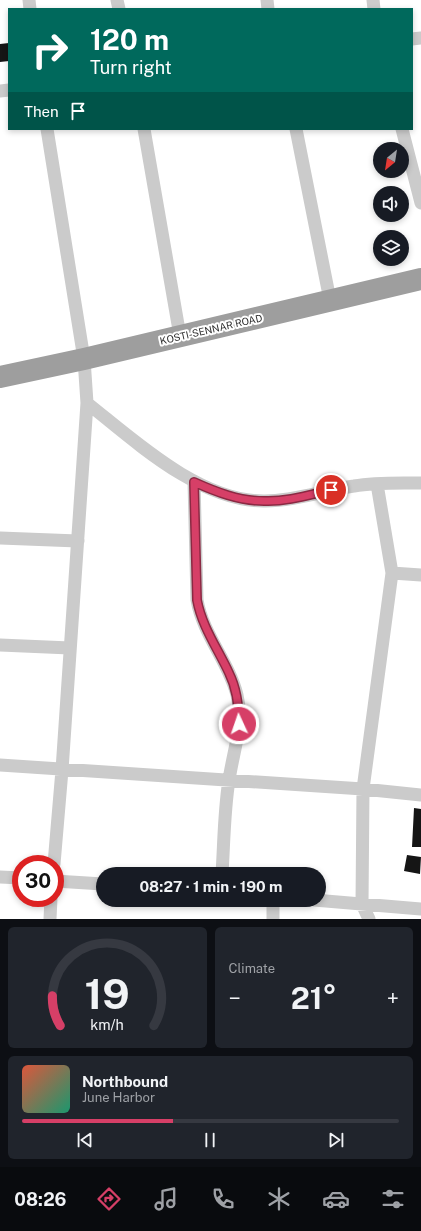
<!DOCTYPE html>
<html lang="en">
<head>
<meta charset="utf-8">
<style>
  :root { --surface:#171b24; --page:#20242c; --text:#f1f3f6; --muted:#9ea1a6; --line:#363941; --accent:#d63f67 }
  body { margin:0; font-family:"Public Sans",sans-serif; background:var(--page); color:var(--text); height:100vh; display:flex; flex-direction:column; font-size:15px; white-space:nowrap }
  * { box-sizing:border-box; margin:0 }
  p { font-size:13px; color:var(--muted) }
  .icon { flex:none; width:22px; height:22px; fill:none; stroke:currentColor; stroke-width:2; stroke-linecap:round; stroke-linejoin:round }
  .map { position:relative; height:919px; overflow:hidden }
  .side { display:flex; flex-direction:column; gap:8px; padding:8px; background:#0d0f14; flex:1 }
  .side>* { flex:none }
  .banner { position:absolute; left:8px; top:8px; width:405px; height:122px; border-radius:0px; box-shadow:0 2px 6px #0003; background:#00695c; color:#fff; overflow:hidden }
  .needle { width:26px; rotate:210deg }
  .buttons { position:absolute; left:373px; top:142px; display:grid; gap:8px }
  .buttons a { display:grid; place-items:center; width:36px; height:36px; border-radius:50%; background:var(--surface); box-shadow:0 2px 6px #0003; font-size:20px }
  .speed { position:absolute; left:12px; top:855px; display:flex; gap:8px; font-size:20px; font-weight:700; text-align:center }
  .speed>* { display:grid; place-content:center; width:52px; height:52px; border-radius:50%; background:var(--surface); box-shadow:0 2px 6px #0003; line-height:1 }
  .speed .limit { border:6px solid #d22; background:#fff; color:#111 }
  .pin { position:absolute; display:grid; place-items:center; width:34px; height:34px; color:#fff; margin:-17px; border:2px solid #fff; border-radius:50%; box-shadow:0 1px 4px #0007 }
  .me { position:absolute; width:44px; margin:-22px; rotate:357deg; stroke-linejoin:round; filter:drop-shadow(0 0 3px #0008) }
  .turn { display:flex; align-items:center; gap:14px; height:84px; padding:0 16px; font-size:18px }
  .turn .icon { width:52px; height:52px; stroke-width:2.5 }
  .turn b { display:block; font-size:28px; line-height:34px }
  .then { display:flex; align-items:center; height:38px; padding:0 16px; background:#0003; gap:8px; font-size:15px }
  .big { font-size:30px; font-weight:700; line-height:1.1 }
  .side .tile { flex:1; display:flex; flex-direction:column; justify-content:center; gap:6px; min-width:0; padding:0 14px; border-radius:6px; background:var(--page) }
  .side .dial { align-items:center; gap:0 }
  .dial svg { height:104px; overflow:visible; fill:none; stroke:var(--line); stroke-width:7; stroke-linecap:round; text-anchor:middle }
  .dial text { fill:var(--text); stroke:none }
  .song { display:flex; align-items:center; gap:12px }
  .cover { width:48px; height:48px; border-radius:6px; background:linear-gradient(135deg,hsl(10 70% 55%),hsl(160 70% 35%)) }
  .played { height:4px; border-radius:2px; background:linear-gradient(90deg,var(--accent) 40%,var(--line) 40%) }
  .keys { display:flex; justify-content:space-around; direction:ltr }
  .heat { display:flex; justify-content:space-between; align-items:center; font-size:22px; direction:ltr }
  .side .tiles { flex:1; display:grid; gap:8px; grid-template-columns:1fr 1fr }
  .tile:last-child { grid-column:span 2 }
  .trip { position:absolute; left:96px; top:867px; width:230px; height:40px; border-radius:20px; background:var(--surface); box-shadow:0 2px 6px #0003; font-weight:700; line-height:40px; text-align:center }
  .dock { display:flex; height:64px; justify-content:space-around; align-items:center; background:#090b0e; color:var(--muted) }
  .dock .icon { width:28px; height:28px }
  .dock .active { color:var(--accent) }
  .dock b { font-size:18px; color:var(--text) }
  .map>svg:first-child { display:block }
  .building { fill:#151515 }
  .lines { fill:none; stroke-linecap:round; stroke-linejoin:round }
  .minor { stroke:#cbcbcb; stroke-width:13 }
  .trunk { stroke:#9e9e9e; stroke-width:22 }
  .route-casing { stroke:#8b2943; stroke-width:10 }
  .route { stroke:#d63f67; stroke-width:7 }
  .labels { text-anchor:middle; stroke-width:4; stroke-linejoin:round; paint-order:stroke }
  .street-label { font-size:10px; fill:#2e2e2e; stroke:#fff }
</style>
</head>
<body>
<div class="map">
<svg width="421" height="919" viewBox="0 0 421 919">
  <rect width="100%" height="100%" fill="#fff"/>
  <!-- building -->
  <path class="building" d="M9 43V61L0 62V44Z
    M414 808 421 809V847H412Z
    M407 855 421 857 420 874 404 871Z"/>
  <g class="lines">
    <!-- minor -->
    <path class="minor" d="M29 0 30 9
      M117 0 119 9
      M267 0 268 9
      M373 0 374 9
      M412 39 421 38
      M0 91 9 90
      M47 129 84 359 87 403 62 770 54 864
      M144 129 180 336
      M296 129 330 300
      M402 129 421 203
      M87 403C135 441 200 502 265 501 295 501 325 490 354 486 376 482 399 483 421 483
      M194 482 197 600C203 635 229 662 237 695 244 724 233 752 229 780 224 811 224 843 222 874
      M0 538 78 541
      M392 573 421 575
      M0 645 70 648
      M0 765 363 789 421 795
      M0 877 21 878
      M55 881 103 884
      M314 900 421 909
      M50 919 51 898
      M273 919V900
      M369 919 362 904 363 789 392 573 377 484"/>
    <!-- trunk -->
    <path class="trunk" d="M0 377 84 359 421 279"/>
  </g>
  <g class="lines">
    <!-- route casing -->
    <g class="route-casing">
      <path id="route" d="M239 724C239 706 237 689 229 673 218 649 202 627 197 600L194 482C216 492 239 501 264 501 286 502 309 495 331 490"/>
    </g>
    <!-- route -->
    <use href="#route" class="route"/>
  </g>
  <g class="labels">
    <!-- street labels -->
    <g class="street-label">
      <text transform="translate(211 329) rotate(-13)" y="4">KOSTI-SENNAR ROAD</text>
    </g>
  </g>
</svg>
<div class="buttons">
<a><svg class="needle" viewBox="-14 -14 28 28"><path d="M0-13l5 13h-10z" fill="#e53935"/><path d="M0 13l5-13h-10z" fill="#9ea1a6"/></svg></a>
<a><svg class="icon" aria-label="sound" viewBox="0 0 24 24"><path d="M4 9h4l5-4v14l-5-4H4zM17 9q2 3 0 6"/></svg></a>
<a><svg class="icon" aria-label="layers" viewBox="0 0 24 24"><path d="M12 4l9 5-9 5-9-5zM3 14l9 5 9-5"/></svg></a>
</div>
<div class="speed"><div class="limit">30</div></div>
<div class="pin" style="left:331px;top:490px;background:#d93025"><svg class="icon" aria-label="arrive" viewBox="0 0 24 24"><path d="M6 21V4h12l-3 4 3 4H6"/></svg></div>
<svg class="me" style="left:239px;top:724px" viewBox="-20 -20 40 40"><circle r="17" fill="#d63f67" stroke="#fff" stroke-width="3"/><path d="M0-11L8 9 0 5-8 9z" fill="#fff"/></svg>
<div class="trip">08:27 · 1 min · 190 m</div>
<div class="banner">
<div class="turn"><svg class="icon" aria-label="right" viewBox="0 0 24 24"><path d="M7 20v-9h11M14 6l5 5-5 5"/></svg><div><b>120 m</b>Turn right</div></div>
<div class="then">Then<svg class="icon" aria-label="arrive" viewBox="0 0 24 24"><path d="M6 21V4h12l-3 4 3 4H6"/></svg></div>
</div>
</div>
<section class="side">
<div class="tiles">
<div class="tile dial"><svg viewBox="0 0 100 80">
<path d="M14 69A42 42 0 1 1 86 69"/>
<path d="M14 69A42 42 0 0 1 8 46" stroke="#d63f67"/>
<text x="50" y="56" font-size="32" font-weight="700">19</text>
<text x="50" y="72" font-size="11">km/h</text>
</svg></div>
<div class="tile"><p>Climate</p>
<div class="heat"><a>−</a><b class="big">21°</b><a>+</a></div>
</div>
<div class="tile">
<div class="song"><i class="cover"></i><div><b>Northbound</b><p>June Harbor</p></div></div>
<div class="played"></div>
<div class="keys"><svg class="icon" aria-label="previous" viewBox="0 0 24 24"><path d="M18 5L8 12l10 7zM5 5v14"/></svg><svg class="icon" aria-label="pause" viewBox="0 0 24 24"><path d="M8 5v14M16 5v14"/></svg><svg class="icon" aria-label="next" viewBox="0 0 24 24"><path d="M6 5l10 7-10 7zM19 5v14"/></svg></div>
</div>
</div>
</section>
<nav class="dock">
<b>08:26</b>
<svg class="icon active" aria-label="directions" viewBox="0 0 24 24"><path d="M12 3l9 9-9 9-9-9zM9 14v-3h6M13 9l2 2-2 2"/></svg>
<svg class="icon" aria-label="music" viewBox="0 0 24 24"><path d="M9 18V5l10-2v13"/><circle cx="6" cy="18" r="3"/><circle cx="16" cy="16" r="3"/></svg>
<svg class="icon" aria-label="phone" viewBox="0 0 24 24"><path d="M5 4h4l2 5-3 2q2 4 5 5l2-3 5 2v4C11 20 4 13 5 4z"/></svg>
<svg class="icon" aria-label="climate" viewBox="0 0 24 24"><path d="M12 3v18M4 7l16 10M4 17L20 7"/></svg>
<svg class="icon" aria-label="car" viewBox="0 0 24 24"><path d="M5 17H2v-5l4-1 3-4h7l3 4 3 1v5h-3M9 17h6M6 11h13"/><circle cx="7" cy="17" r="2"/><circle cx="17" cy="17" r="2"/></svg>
<svg class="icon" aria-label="filters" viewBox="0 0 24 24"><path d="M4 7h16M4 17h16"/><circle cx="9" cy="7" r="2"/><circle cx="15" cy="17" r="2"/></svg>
</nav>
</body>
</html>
